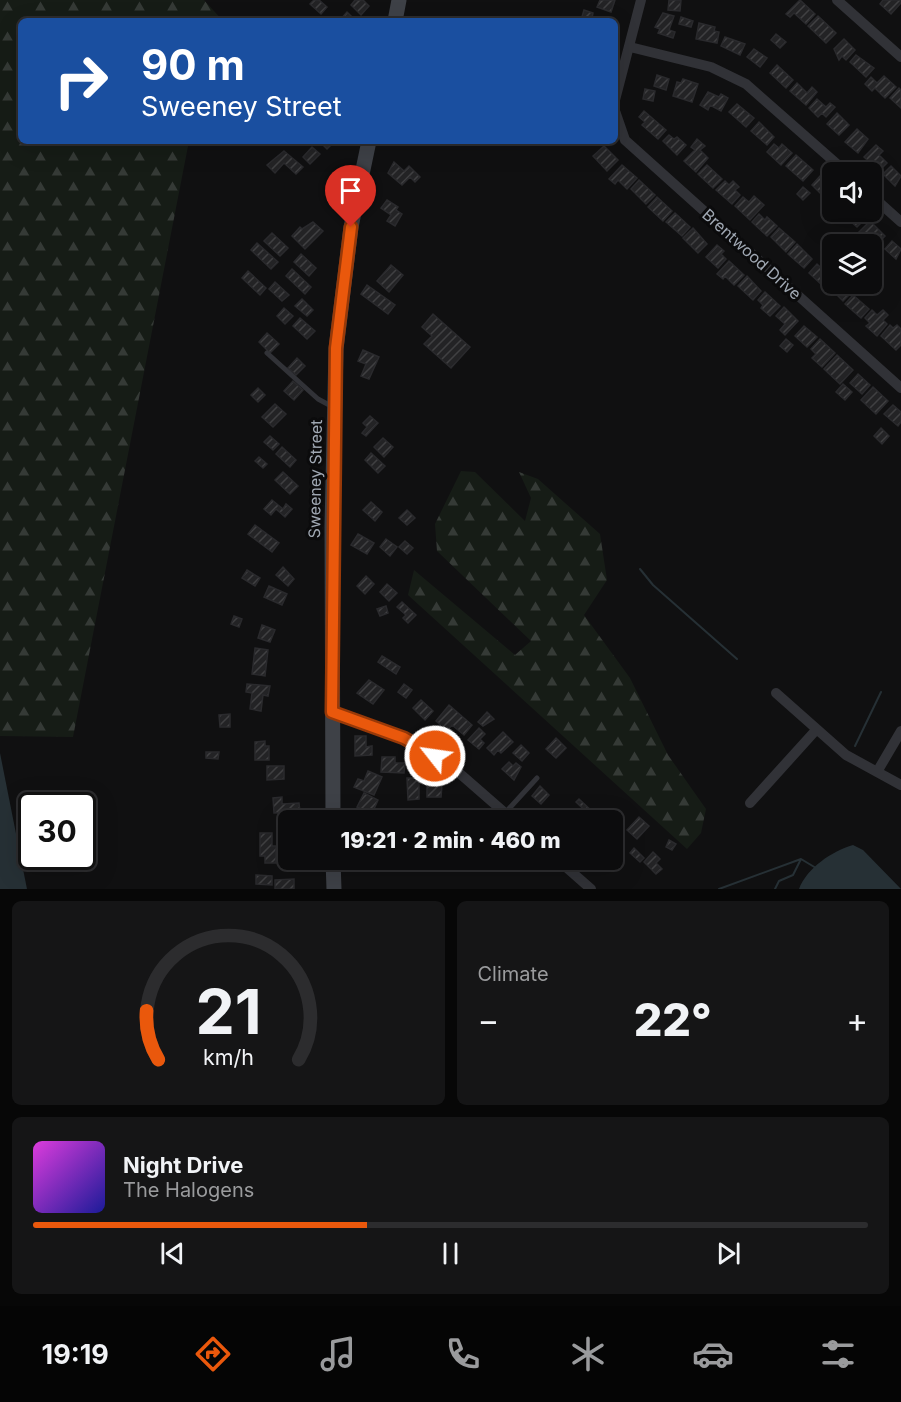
<!DOCTYPE html>
<html lang="en">
<head>
<meta charset="utf-8">
<style>
  :root { --surface:#0c0c0d; --page:#151516; --text:#f1f3f6; --muted:#9a9b9d; --line:#2c2c2e; --accent:#ea580c }
  body { margin:0; font-family:Inter,sans-serif; background:var(--page); color:var(--text); height:100vh; display:flex; flex-direction:column; font-size:22px; white-space:nowrap }
  * { box-sizing:border-box; margin:0 }
  p { font-size:20px; color:var(--muted) }
  .icon { flex:none; width:33px; height:33px; fill:none; stroke:currentColor; stroke-width:2; stroke-linecap:round; stroke-linejoin:round }
  .map { position:relative; height:889px; overflow:hidden }
  .drawer { display:flex; flex-direction:column; gap:12px; padding:12px; background:#070707; flex:1 }
  .drawer>* { flex:none }
  .top-card { position:absolute; left:18px; top:18px; width:600px; height:126px; border-radius:9px; box-shadow:0 6px 24px #0002,0 0 0 2px var(--line); background:#1a4fa0; color:#fff; overflow:hidden }
  .controls { position:absolute; left:822px; top:162px; display:grid; gap:12px }
  .controls a { display:grid; place-items:center; width:60px; height:60px; border-radius:9px; background:var(--surface); box-shadow:0 6px 24px #0002,0 0 0 2px var(--line); font-size:30px }
  .speed { position:absolute; left:18px; top:792px; display:flex; gap:12px; font-size:30px; font-weight:700; text-align:center }
  .speed>* { display:grid; place-content:center; width:78px; height:78px; border-radius:50%; background:var(--surface); box-shadow:0 6px 24px #0002,0 0 0 2px var(--line); line-height:1 }
  .speed .limit { border:3px solid #111; border-radius:9px; background:#fff; color:#111 }
  .pin { position:absolute; display:grid; place-items:center; width:51px; height:51px; color:#fff; margin:-62px -26px; border-radius:50% 50% 50% 0; rotate:-45deg; box-shadow:0 0 6px #0007 }
  .pin .icon { rotate:45deg }
  .me { position:absolute; width:66px; margin:-33px; rotate:300deg; stroke-linejoin:round; filter:drop-shadow(0 0 4px #0008) }
  .turn { display:flex; align-items:center; gap:21px; height:126px; padding:0 24px; font-size:27px }
  .turn .icon { width:78px; height:78px; stroke-width:2.5 }
  .turn b { display:block; font-size:42px; line-height:51px }
  .big { font-size:45px; font-weight:800; line-height:1.1 }
  .drawer .card { flex:1; display:flex; flex-direction:column; justify-content:center; gap:9px; min-width:0; padding:0 21px; border-radius:9px; background:var(--page) }
  .drawer .dial { align-items:center; gap:0 }
  .dial svg { height:156px; overflow:visible; fill:none; stroke:var(--line); stroke-width:7; stroke-linecap:round; text-anchor:middle }
  .dial text { fill:var(--text); stroke:none }
  .song { display:flex; align-items:center; gap:18px }
  .cover { width:72px; height:72px; border-radius:9px; background:linear-gradient(135deg,hsl(300 70% 55%),hsl(240 70% 35%)) }
  .played { height:6px; border-radius:3px; background:linear-gradient(90deg,var(--accent) 40%,var(--line) 40%) }
  .keys { display:flex; justify-content:space-around; direction:ltr }
  .heat { display:flex; justify-content:space-between; align-items:center; font-size:33px; direction:ltr }
  .drawer .tiles { flex:1; display:grid; gap:12px; grid-template-columns:1fr 1fr }
  .card:last-child { grid-column:span 2 }
  .trip { position:absolute; left:278px; top:810px; width:345px; height:60px; border-radius:9px; background:var(--surface); box-shadow:0 6px 24px #0002,0 0 0 2px var(--line); font-weight:800; line-height:60px; text-align:center }
  .dock { display:flex; height:96px; justify-content:space-around; align-items:center; background:#050505; color:var(--muted) }
  .dock .icon { width:42px; height:42px }
  .dock .active { color:var(--accent) }
  .dock b { font-size:27px; color:var(--text) }
  .map>svg:first-child { display:block }
  .forest { fill:url(#forest-firs) }
  .water { fill:#263035 }
  .lines { fill:none; stroke-linecap:round; stroke-linejoin:round }
  .stream { stroke:#263035; stroke-width:2 }
  .building { fill:url(#building-hatch); stroke:#2a2a2d; stroke-width:1.5 }
  .lane { stroke:#313237; stroke-width:5 }
  .street { stroke:#313237; stroke-width:10 }
  .secondary { stroke:#3e4147; stroke-width:15 }
  .route-casing { stroke:#983908; stroke-width:15 }
  .route { stroke:#ea580c; stroke-width:10 }
  .labels { text-anchor:middle; stroke-width:6; stroke-linejoin:round; paint-order:stroke }
  .street-label { font-size:16px; fill:#a0a8b3; stroke:#0b0b0c }
</style>
</head>
<body>
<div class="map">
<svg width="901" height="889" viewBox="0 0 901 889">
  <defs>
    <pattern id="forest-firs" width="22" height="20" patternUnits="userSpaceOnUse" patternTransform="scale(1.5)"><rect width="22" height="20" fill="#161c16"/><path d="M5 1l3.5 6h-7zM16 11l3.5 6h-7z" fill="#353a36"/></pattern>
    <pattern id="building-hatch" width="6" height="6" patternUnits="userSpaceOnUse" patternTransform="scale(1.5)"><rect width="6" height="6" fill="#232325"/><path d="M-1 1l2-2M0 6l6-6M5 7l2-2" fill="none" stroke="#404042"/></pattern>
  </defs>
  <rect width="100%" height="100%" fill="#101011"/>
  <!-- forest -->
  <path class="forest" d="M0 0H204L223 21H21V141H189L73 737 0 736Z
    M461 471 475 472 525 521 531 498 519 472 538 479 600 534 607 580 584 615 630 678 668 755 706 809 701 833 687 849 408 595 414 570 515 655 531 641 437 551 435 524Z"/>
  <!-- water -->
  <path class="water" d="M0 753 27 889H0Z
    M853 845 863 850 901 889H799C807 868 832 851 853 845Z"/>
  <g class="lines">
    <!-- stream -->
    <path class="stream" d="M640 569 653 585 737 659
      M855 746 881 692
      M801 859 816 868
      M719 889 801 859 793 875 779 881 775 889"/>
  </g>
  <!-- building -->
  <path class="building" d="M314 0H319L327 7 321 14 310 4Z
    M355 0H363L369 6 361 15 351 5Z
    M600 0H615L611 12 597 7Z
    M669 0H681L680 11 668 10Z
    M800 0 815 14 806 24 794 13 790 17 786 14Z
    M883 0H901V3L891 14 880 4Z
    M584 10 593 13 592 18 608 21 581 20Z
    M347 12 356 21H339Z
    M663 13 674 16 669 30 675 32 673 38 658 33 660 29 655 27Z
    M818 16 836 33 826 43 808 26Z
    M681 17 693 21 691 27 679 24Z
    M699 23 715 27 714 31 719 32 717 43 696 39Z
    M776 34 786 42 780 48 771 40Z
    M725 37 745 44 740 55 721 46Z
    M844 39 855 50 846 60 842 56 839 60 834 49Z
    M754 49 767 58 760 67 747 57Z
    M856 55 874 68 866 77 850 62Z
    M777 65 793 80 786 88 770 73Z
    M657 75 669 79 666 90 654 86Z
    M884 76 896 87 885 98 875 88 872 91 865 84 871 77 877 83Z
    M683 79 698 84 692 102 673 96 677 82 681 83Z
    M797 83 807 93 812 87 817 92 806 105 790 91Z
    M899 88 901 90V108L890 98Z
    M645 89 655 91 653 101 643 99Z
    M708 92 719 97 721 94 728 98 721 111 710 105 708 110 700 105Z
    M817 99 826 107 830 103 835 107 826 117 822 113 818 117 809 108Z
    M737 104 754 118 746 127 729 112Z
    M644 111 666 130 658 139 642 125 645 122 639 117Z
    M837 113 849 125 839 135 827 124Z
    M759 122 774 137 767 145 751 131Z
    M857 129 868 139 858 153 845 142Z
    M669 135 674 139 677 137 686 145 677 155 663 141Z
    M697 139 705 146 700 150 708 158 696 172 684 161 695 150 691 147Z
    M319 141H335L327 149Z
    M774 144 779 148 782 144 792 153 781 165 767 152Z
    M876 145 883 151 879 155 887 163 879 171 864 157Z
    M604 146 618 160 607 171 593 156Z
    M312 147 320 154 310 164 303 157Z
    M284 151 303 167 296 174 284 163 275 173 267 165Z
    M796 155 813 170 803 181 786 166Z
    M394 162 404 171 409 166 420 177 415 182 410 177 402 185 388 173Z
    M622 165 637 178 627 189 618 180 615 184 609 179Z
    M707 165 722 179 713 188 698 174Z
    M891 166 901 176 895 186 883 174Z
    M820 176 830 186 822 195 812 185Z
    M639 180 655 195 646 204 631 189Z
    M725 181 729 185 733 181 739 187 735 190 740 195 732 204 716 190Z
    M803 187 810 193 803 200 797 194Z
    M754 196 764 205 750 220 735 206 743 197 749 202Z
    M657 197 672 211 663 221 648 207Z
    M387 200 398 207 396 210 402 214 395 226 387 221 391 215 381 208Z
    M855 212 866 218 857 227 848 219Z
    M675 213 690 227 682 236 666 222Z
    M759 214 765 220 767 217 777 226 767 236 752 222Z
    M870 221 885 236 873 249 872 244 865 242 869 237 866 234 861 240 856 235Z
    M313 222 323 231 305 249 292 236 300 227 302 229Z
    M693 228 707 244 698 253 683 238Z
    M779 228 795 242 786 252 771 237Z
    M272 233 288 248 280 256 264 241Z
    M892 241 901 249 896 259 885 249Z
    M257 243 278 262 271 269 251 250Z
    M797 244 812 259 804 268 788 254Z
    M717 245 724 251 721 254 726 259 718 268 706 257Z
    M301 254 316 268 309 276 294 262Z
    M729 261 744 275 734 285 725 276 723 279 717 274Z
    M817 264 831 277 823 286 809 273Z
    M391 265 403 275 389 292 377 281Z
    M292 269 311 287 305 294 286 276Z
    M248 271 266 288 260 295 242 278Z
    M747 276 761 291 753 300 738 286Z
    M832 281V284L851 285 847 288 852 292 843 301 828 286Z
    M275 282 289 295 282 301 269 289Z
    M367 285 395 305 388 314 361 294Z
    M765 292 780 306 770 316 761 308 763 305 758 300Z
    M853 295 869 309 861 318 845 304Z
    M302 299 313 310 307 316 295 306Z
    M784 307 798 321 785 335 780 330 785 324 776 316Z
    M284 308 293 316 285 324 277 316Z
    M872 310 877 315 883 310 888 315 883 320 887 324 877 336 866 326 870 323 865 318Z
    M433 314 470 347 451 368 424 344 432 336 422 327Z
    M300 318 315 331 307 339 293 326Z
    M890 325 893 328 897 325 901 329V345L896 350 881 336Z
    M804 326 817 337 807 347 795 336Z
    M267 333 279 344 270 353 259 342Z
    M786 339 793 345 787 352 780 346Z
    M820 339 835 353 822 367 812 358 816 354 811 349Z
    M363 350 379 357 369 379 361 376 366 364 358 361Z
    M837 355 853 370 840 384 824 369Z
    M297 358 305 366 296 375 288 368Z
    M858 374 870 385 862 394 850 383Z
    M293 381 303 390 294 400 284 391Z
    M843 384 852 392 845 400 836 392Z
    M873 387 888 401 876 414 861 400Z
    M258 388 265 395 258 402 251 395Z
    M275 404 286 414 273 427 262 417Z
    M893 405 901 412V422L898 426 884 414Z
    M370 416 378 423 366 436 362 433 367 427 363 423Z
    M881 428 889 436 882 444 874 436Z
    M270 436 279 444 273 450 264 442Z
    M383 438 393 447 384 457 374 447Z
    M282 447 296 460 290 467 276 454Z
    M371 453 385 466 378 473 365 460Z
    M259 457 267 464 263 468 255 461Z
    M283 472 298 486 290 494 275 480Z
    M272 500 283 509 286 504 292 509 285 517 276 509 271 515 264 509Z
    M371 502 382 512 375 521 363 510Z
    M407 510 415 518 407 525 399 518Z
    M255 525 279 543 272 552 248 534Z
    M358 534 374 543 367 554 351 545Z
    M386 539 397 547 390 556 380 547Z
    M405 541 413 548 407 554 399 547Z
    M283 567 294 579 288 586 276 575Z
    M247 570 260 578 255 586 242 578Z
    M366 576 374 584 365 594 357 586Z
    M387 584 397 593 389 601 380 592Z
    M269 586 287 594 282 605 264 597Z
    M402 602 416 615 408 623 403 618 406 615 397 607Z
    M386 606 388 613 380 616 377 609Z
    M234 616 242 619 239 627 231 624Z
    M262 625 275 630 270 642 258 638Z
    M255 648 268 650 265 676 252 674Z
    M382 656 400 667 396 674 378 662Z
    M369 680 384 690 373 704 357 693Z
    M247 684 270 686 268 696 263 695 261 711 250 709 252 693 246 692Z
    M404 684 412 690 406 698 398 692Z
    M421 700 433 711 425 720 413 708Z
    M449 705 472 725 464 735 452 725 447 731 436 721Z
    M487 712 494 719 483 726 478 722Z
    M230 714V727H220L219 715Z
    M479 728 485 734 480 739 484 743 479 749 468 740Z
    M503 732 513 742 501 753 498 750 494 755 487 748Z
    M355 736H366V747L372 746V755L355 756Z
    M556 738 566 748 556 758 546 749Z
    M265 741V746H269V760H255V742Z
    M521 745 529 753 522 761 513 753Z
    M206 752H219L218 759 206 758Z
    M382 757H395V763H405L404 773 381 772Z
    M509 762 513 766 516 763 521 767 514 780 502 769Z
    M267 766H284V779L267 780Z
    M368 771 382 777 374 795 354 787 358 779 364 781Z
    M407 778H419V799L408 800Z
    M427 785H442L441 797H427Z
    M540 786 549 795 541 804 532 796Z
    M364 793 378 800 374 809 387 815 385 820H373L362 816 364 810 357 807Z
    M282 797V804L299 803 300 812 274 813 273 798Z
    M579 799 596 815 593 818 576 802Z
    M455 809 471 810 470 820H454Z
    M437 810H445V818H437Z
    M601 812 607 818 595 820 594 819Z
    M639 817 649 826 637 839 627 830Z
    M612 829 621 837 615 844 612 841Z
    M260 833H272V846H276V863H265V856H260Z
    M669 840 676 844 672 850 666 847Z
    M634 848 644 858 640 862 630 853Z
    M653 852 660 859 656 863 662 869 656 874 644 862Z
    M256 875 272 876V885L256 884Z
    M294 879V889H275V880Z"/>
  <g class="lines">
    <!-- lane -->
    <path class="lane" d="M267 353 318 399 333 407
      M505 813 537 778"/>
    <!-- street -->
    <path class="street" d="M837 0 901 57
      M630 47 711 67 746 84 846 172
      M615 100 641 0
      M615 111 625 140 901 388
      M872 196 901 222
      M776 693 846 755 901 785
      M332 712 404 738 450 765 513 820
      M877 772 901 731
      M750 803 816 730
      M558 860 591 889"/>
    <!-- secondary -->
    <path class="secondary" d="M395 21 399 0
      M333 820 332 526 336 349 351 227 369 141
      M333 860 334 889"/>
  </g>
  <g class="lines">
    <!-- route casing -->
    <g class="route-casing">
      <path id="route" d="M351 227 336 348 332 712 404 738 435 756"/>
    </g>
    <!-- route -->
    <use href="#route" class="route"/>
  </g>
  <g class="labels">
    <!-- street labels -->
    <g class="street-label">
      <text transform="translate(752 254) rotate(42)" y="6">Brentwood Drive</text>
      <text transform="translate(315 479) rotate(-89)" y="6">Sweeney Street</text>
    </g>
  </g>
</svg>
<div class="controls">
<a><svg class="icon" aria-label="sound" viewBox="0 0 24 24"><path d="M4 9h4l5-4v14l-5-4H4zM17 9q2 3 0 6"/></svg></a>
<a><svg class="icon" aria-label="layers" viewBox="0 0 24 24"><path d="M12 4l9 5-9 5-9-5zM3 14l9 5 9-5"/></svg></a>
</div>
<div class="speed"><div class="limit">30</div></div>
<div class="pin" style="left:351px;top:227px;background:#d93025"><svg class="icon" aria-label="arrive" viewBox="0 0 24 24"><path d="M6 21V4h12l-3 4 3 4H6"/></svg></div>
<svg class="me" style="left:435px;top:756px" viewBox="-20 -20 40 40"><circle r="17" fill="#ea580c" stroke="#fff" stroke-width="3"/><path d="M0-11L8 9 0 5-8 9z" fill="#fff"/></svg>
<div class="trip">19:21 · 2 min · 460 m</div>
<div class="top-card">
<div class="turn"><svg class="icon" aria-label="right" viewBox="0 0 24 24"><path d="M7 20v-9h11M14 6l5 5-5 5"/></svg><div><b>90 m</b>Sweeney Street</div></div>
</div>
</div>
<section class="drawer">
<div class="tiles">
<div class="card dial"><svg viewBox="0 0 100 80">
<path d="M14 69A42 42 0 1 1 86 69"/>
<path d="M14 69A42 42 0 0 1 8 44" stroke="#ea580c"/>
<text x="50" y="56" font-size="32" font-weight="700">21</text>
<text x="50" y="72" font-size="11">km/h</text>
</svg></div>
<div class="card"><p>Climate</p>
<div class="heat"><a>−</a><b class="big">22°</b><a>+</a></div>
</div>
<div class="card">
<div class="song"><i class="cover"></i><div><b>Night Drive</b><p>The Halogens</p></div></div>
<div class="played"></div>
<div class="keys"><svg class="icon" aria-label="previous" viewBox="0 0 24 24"><path d="M18 5L8 12l10 7zM5 5v14"/></svg><svg class="icon" aria-label="pause" viewBox="0 0 24 24"><path d="M8 5v14M16 5v14"/></svg><svg class="icon" aria-label="next" viewBox="0 0 24 24"><path d="M6 5l10 7-10 7zM19 5v14"/></svg></div>
</div>
</div>
</section>
<nav class="dock">
<b>19:19</b>
<svg class="icon active" aria-label="directions" viewBox="0 0 24 24"><path d="M12 3l9 9-9 9-9-9zM9 14v-3h6M13 9l2 2-2 2"/></svg>
<svg class="icon" aria-label="music" viewBox="0 0 24 24"><path d="M9 18V5l10-2v13"/><circle cx="6" cy="18" r="3"/><circle cx="16" cy="16" r="3"/></svg>
<svg class="icon" aria-label="phone" viewBox="0 0 24 24"><path d="M5 4h4l2 5-3 2q2 4 5 5l2-3 5 2v4C11 20 4 13 5 4z"/></svg>
<svg class="icon" aria-label="climate" viewBox="0 0 24 24"><path d="M12 3v18M4 7l16 10M4 17L20 7"/></svg>
<svg class="icon" aria-label="car" viewBox="0 0 24 24"><path d="M5 17H2v-5l4-1 3-4h7l3 4 3 1v5h-3M9 17h6M6 11h13"/><circle cx="7" cy="17" r="2"/><circle cx="17" cy="17" r="2"/></svg>
<svg class="icon" aria-label="filters" viewBox="0 0 24 24"><path d="M4 7h16M4 17h16"/><circle cx="9" cy="7" r="2"/><circle cx="15" cy="17" r="2"/></svg>
</nav>
</body>
</html>
